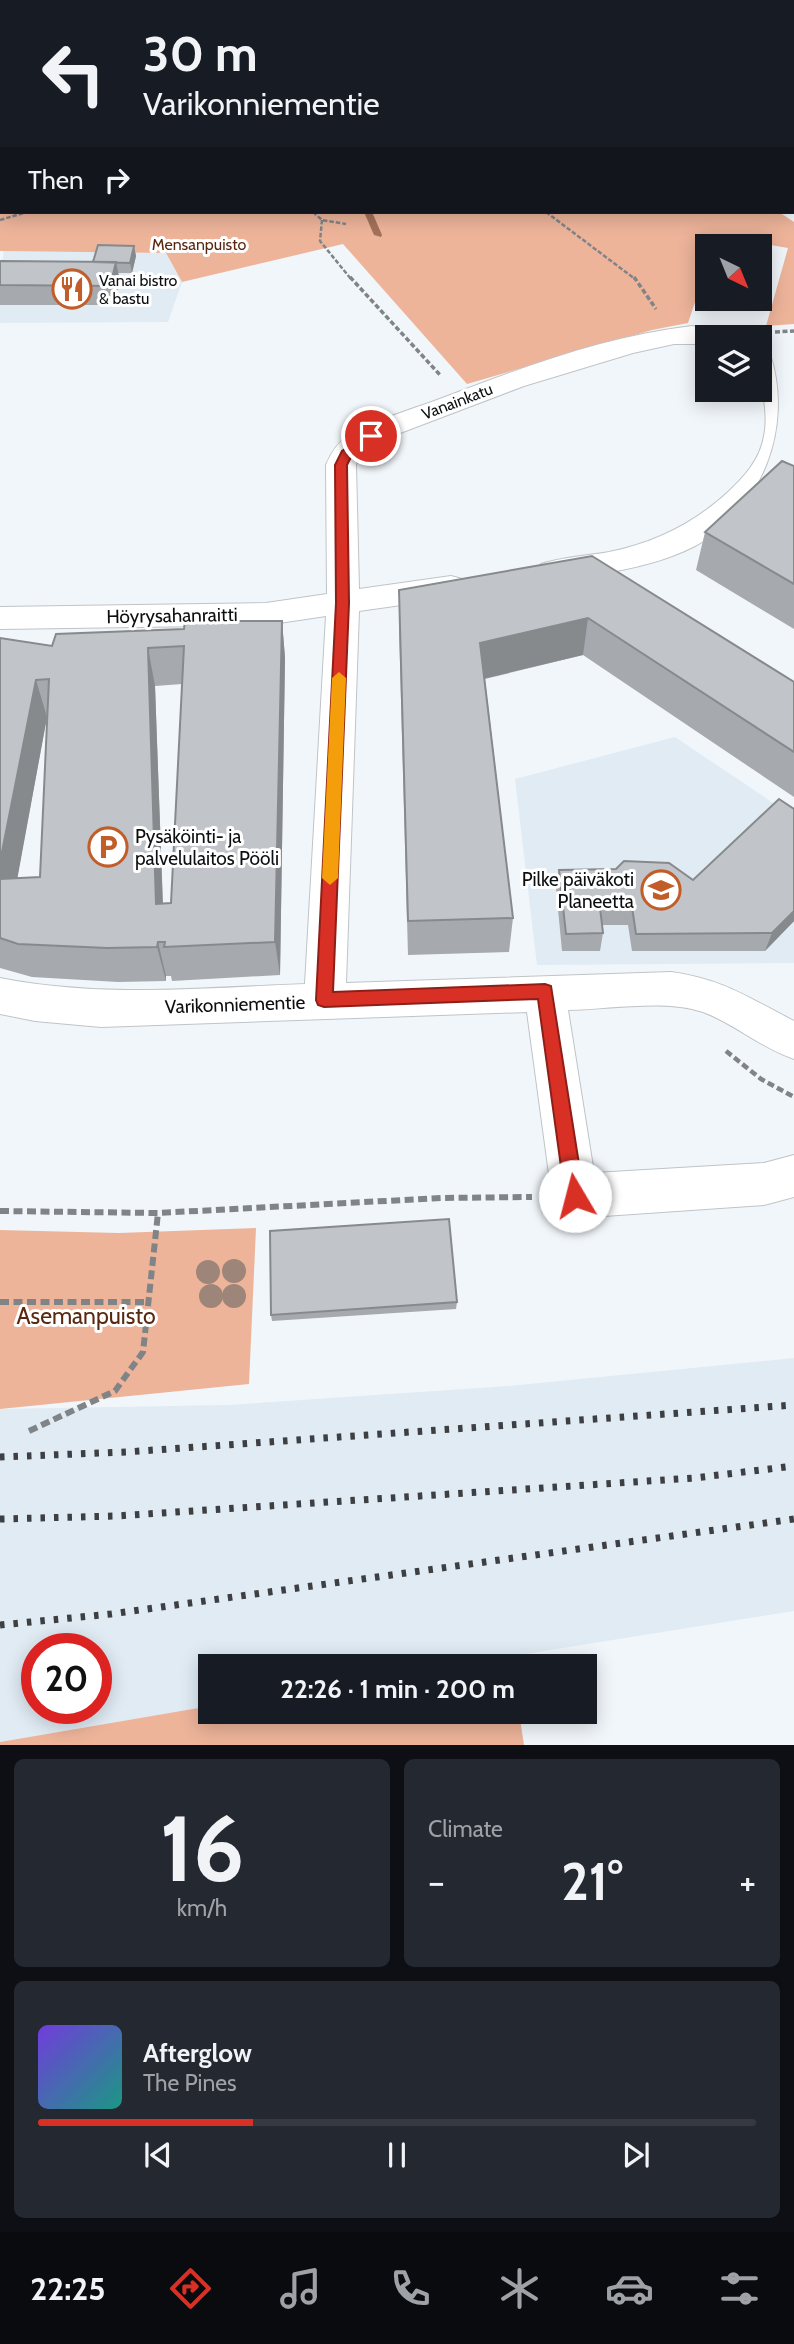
<!DOCTYPE html>
<html lang="en">
<head>
<meta charset="utf-8">
<style>
  :root { --surface:#171b24; --page:#242831; --text:#f1f3f6; --muted:#9ea1a6; --line:#363941; --accent:#d93025 }
  body { margin:0; font-family:Cabin,sans-serif; background:var(--page); color:var(--text); height:100vh; display:flex; flex-direction:column; font-size:26px; white-space:nowrap }
  * { box-sizing:border-box; margin:0 }
  p { font-size:23px; color:var(--muted) }
  .icon { flex:none; width:38px; height:38px; fill:none; stroke:currentColor; stroke-width:2; stroke-linecap:round; stroke-linejoin:round }
  .map { position:relative; height:1745px; overflow:hidden }
  .sheet { display:flex; flex-direction:column; gap:14px; padding:14px; background:#0d0f14; flex:1 }
  .sheet>* { flex:none }
  .hud { position:absolute; left:0px; top:0px; width:794px; height:214px; box-shadow:0 4px 18px #0003; background:#171b24; color:var(--text); overflow:hidden }
  .needle { width:46px; rotate:137deg }
  .buttons { position:absolute; left:695px; top:234px; display:grid; gap:14px }
  .buttons a { display:grid; place-items:center; width:77px; height:77px; border-radius:0px; background:var(--surface); box-shadow:0 4px 18px #0003; font-size:35px }
  .speed { position:absolute; left:21px; top:1633px; display:flex; gap:14px; font-size:35px; font-weight:700; text-align:center }
  .speed>* { display:grid; place-content:center; width:91px; height:91px; border-radius:50%; background:var(--surface); box-shadow:0 4px 18px #0003; line-height:1 }
  .speed .limit { border:10px solid #d22; background:#fff; color:#111 }
  .pin { position:absolute; display:grid; place-items:center; width:60px; height:60px; color:#fff; margin:-30px; border:4px solid #fff; border-radius:50%; box-shadow:0 2px 7px #0007 }
  .me { position:absolute; width:77px; margin:-38px; rotate:352deg; stroke-linejoin:round; filter:drop-shadow(0 0 5px #0008) }
  .turn { display:flex; align-items:center; gap:24px; height:147px; padding:0 28px; font-size:32px }
  .turn .icon { width:91px; height:91px; stroke-width:2.5 }
  .turn b { display:block; font-size:49px; line-height:60px }
  .then { display:flex; align-items:center; height:66px; padding:0 28px; background:#0003; gap:14px; font-size:26px }
  .big { font-size:52px; font-weight:700; line-height:1.1 }
  .sheet .widget { flex:1; display:flex; flex-direction:column; justify-content:center; gap:10px; min-width:0; padding:0 24px; border-radius:10px; background:var(--page) }
  .sheet .dial { align-items:center; gap:0 }
  .dial b { font-size:91px; line-height:1 }
  .song { display:flex; align-items:center; gap:21px }
  .cover { width:84px; height:84px; border-radius:10px; background:linear-gradient(135deg,hsl(260 70% 55%),hsl(170 70% 35%)) }
  .played { height:7px; border-radius:4px; background:linear-gradient(90deg,var(--accent) 30%,var(--line) 30%) }
  .keys { display:flex; justify-content:space-around; direction:ltr }
  .heat { display:flex; justify-content:space-between; align-items:center; font-size:38px; direction:ltr }
  .sheet .tiles { flex:1; display:grid; gap:14px; grid-template-columns:1fr 1fr }
  .widget:last-child { grid-column:span 2 }
  .trip { position:absolute; left:198px; top:1654px; width:399px; height:70px; border-radius:0px; background:var(--surface); box-shadow:0 4px 18px #0003; font-weight:700; line-height:70px; text-align:center }
  .menu { display:flex; height:112px; justify-content:space-around; align-items:center; background:#090b0e; color:var(--muted) }
  .menu .icon { width:49px; height:49px }
  .menu .selected { color:var(--accent) }
  .menu b { font-size:32px; color:var(--text) }
  .map>svg:first-child { display:block }
  .built { fill:#e0ebf4; fill-rule:evenodd }
  .green { fill:#edb49a }
  .water { fill:#e59b79; stroke:#a4715a; stroke-width:2 }
  .lines { fill:none; stroke-linecap:round; stroke-linejoin:round }
  .stream { fill:#a4715a; fill-rule:evenodd }
  .minor-casing { stroke:#bfc4c8; stroke-width:2 }
  .path-far3 { stroke:#818487; stroke-width:2.5; stroke-dasharray:4.5 2; stroke-linecap:butt }
  .path-far2 { stroke:#818487; stroke-width:3.5; stroke-dasharray:5 2.5; stroke-linecap:butt }
  .path-far1 { stroke:#818487; stroke-width:4.5; stroke-dasharray:7 3.5; stroke-linecap:butt }
  .path { stroke:#818487; stroke-width:6; stroke-dasharray:9 4.5; stroke-linecap:butt }
  .minor { fill:#fff; fill-rule:evenodd }
  .rail { stroke:#3e3f42; stroke-width:7; stroke-dasharray:4.5 9; stroke-linecap:butt }
  .tree { fill:#9d8579 }
  .wall { fill:#a6a9ad; fill-rule:evenodd }
  .shaded-wall { fill:#878a8d }
  .building { fill:#c1c5c9; stroke:#878a8d; stroke-width:2; fill-rule:evenodd }
  .route { fill:#d93025; stroke:#8d1f18; stroke-width:2 }
  .slow { fill:#f59e0b }
  .labels { text-anchor:middle; stroke-width:6; stroke-linejoin:round; paint-order:stroke }
  .far-park-label { font-size:16px; fill:#582910; stroke:#fff }
  .far-poi-label { font-size:16px; fill:#0d0e10; stroke:#fff; text-anchor:start }
  .far-street-label { font-size:16px; fill:#0d0e10; stroke:#fff }
  .street-label { font-size:19px; fill:#0d0e10; stroke:#fff }
  .poi-label { font-size:19px; fill:#0d0e10; stroke:#fff; text-anchor:start }
  .near-park-label { font-size:23px; fill:#582910; stroke:#fff }
</style>
</head>
<body>
<div class="map">
<svg width="794" height="1746" viewBox="0 0 794 1746">
  <rect width="100%" height="100%" fill="#f1f6fa"/>
  <!-- built -->
  <path class="built" d="M4 251 166 253 182 282 168 322 0 323V271Z
    M675 737 794 817V963L537 965 515 779Z
    M794 1358V1611L450 1666H210V1706L0 1742V1409L229 1405 509 1386ZM37 1648H96V1708H37Z"/>
  <!-- green -->
  <path class="green" d="M502 0H794V207L793 2H499Z
    M0 181 2 212H779L794 222V324L766 326 788 248 718 236 714 247H707V266L688 323 652 330 467 384 343 244 182 282 166 253 0 251Z
    M256 1228 249 1384 0 1409V1230L119 1233Z
    M210 1706V1712H519L524 1745H0V1742Z"/>
  <!-- water -->
  <path class="water" d="M0 0H502L2 2 0 181Z"/>
  <g class="lines">
    <!-- stream -->
    <path class="stream" d="M364 212H372L382 235 381 237 374 235Z"/>
    <!-- minor casing -->
    <g class="minor-casing">
      <path id="minor" d="M692 326 730 332 734 338H707V344H674L633 353 524 386 395 435 367 449 359 457 356 465 359 589 451 576 462 579 467 587 462 595 451 598 359 611 346 983 671 972C723 979 749 998 794 1021V1059C761 1048 735 1024 703 1012 667 999 608 1009 568 1010L594 1173 764 1163 794 1155V1197L764 1205 575 1218 559 1211 552 1196 527 1012 101 1027 35 1021 0 1014V978C101 998 203 988 305 984L326 616 266 625 0 629V607L266 603 327 594 326 465C331 453 337 443 348 436 375 420 407 411 437 400 518 369 605 336 692 326Z
        M760 352 770 354C794 427 762 510 695 546 666 561 631 569 598 574 579 578 559 584 541 578L536 571 541 564C563 557 586 556 609 552 654 543 693 524 727 493 744 477 760 460 764 436 770 407 757 380 760 352Z"/>
    </g>
    <!-- path-far3 -->
    <path class="path-far3" d="M313 212 322 220 346 224
      M546 212 635 279
      M0 220 27 212
      M322 220 320 241 351 279"/>
    <!-- path-far2 -->
    <path class="path-far2" d="M350 277 441 376
      M634 277 656 309
      M775 332 794 331"/>
    <!-- path-far1 -->
    <path class="path-far1" d="M726 1051 761 1079 794 1097"/>
    <!-- path -->
    <path class="path" d="M0 1211 158 1213 441 1198 532 1197
      M0 1302H149
      M29 1431 115 1391 143 1352 158 1213"/>
    <!-- minor -->
    <use href="#minor" class="minor"/>
    <!-- rail -->
    <path class="rail" d="M0 1457 126 1452 794 1405
      M0 1519 116 1516 694 1478 794 1466
      M0 1625 111 1614 794 1519"/>
  </g>
  <!-- trees -->
  <g class="tree">
    <circle cx="234" cy="1271" r="12"/>
    <circle cx="208" cy="1272" r="12"/>
    <circle cx="211" cy="1296" r="12"/>
    <circle cx="234" cy="1296" r="12"/>
  </g>
  <!-- wall -->
  <path class="wall" d="M134 246 136 256 132 273H118L120 281 113 305H0V261L93 262Z
    M794 466V629L696 570 705 532Z
    M592 556 794 682V797L583 655 485 679 513 918 509 952 408 955 399 627V590Z
    M282 621 285 658 280 975 172 981 171 976H166V981L118 982 32 977 0 968V638L52 646 184 629ZM182 684 171 903 163 904 155 686ZM47 717 40 877 17 878Z
    M559 870 693 880 794 921 765 951H632L628 925H602L603 933 600 951H562L556 888Z
    M457 1302 456 1309 272 1321 271 1315Z"/>
  <!-- shaded-wall -->
  <path class="shaded-wall" d="M134 246 136 256 132 273 130 263Z
    M116 262 120 281 113 305 110 286Z
    M588 618 583 655 478 680 480 643Z
    M282 621 285 658 280 975 275 942Z
    M148 648 155 686 164 938 156 904Z
    M36 680 47 717 11 913 0 887V862Z
    M794 911V921L765 951 772 933Z
    M158 942 166 976V981L157 947Z"/>
  <!-- building -->
  <path class="building" d="M98 245 134 246 130 263 93 262Z
    M0 261 116 262 110 286 0 285Z
    M782 461 794 466V584L705 532Z
    M592 556 794 682V752L588 618 480 643 513 918 408 921 399 590Z
    M185 621H282L275 942 164 947 165 942H158L157 947 107 948 18 944 0 938V879L40 877 49 679 36 680 0 862V638L52 646 56 634 184 629ZM184 646 171 903 156 904 148 648Z
    M779 799 794 809V911L772 933 636 934 632 907 600 908 603 933 566 934 559 870 616 869 624 861 669 863 693 880Z
    M449 1219 457 1302 271 1315 270 1231Z"/>
  <!-- route -->
  <path class="route" d="M371 432 377 436 375 439 352 455 347 465 349 603 333 992 545 984 551 986 584 1196 582 1202 575 1205 568 1202 565 1196 538 999 324 1007 318 1005 316 1000 336 603 335 465 342 451Z"/>
  <!-- slow -->
  <path class="slow" d="M339 672 346 678 338 878 330 885 322 878 332 678Z"/>
  <!-- icons -->
  <defs>
    <g id="restaurant-ring" transform="scale(2.0125)"><circle r="9.5" fill="#fff" stroke="#c15d28" stroke-width="1.5"/><path d="M-5-6h1v4h1v-4h1v4h1v-4h1v5L-1.5 .5V6h-2V.5L-5-1ZM5-6V6H3V1.5H1.5Q1.5-4 5-6Z" fill="#c15d28"/></g>
    <g id="parking-ring" transform="scale(2.0125)"><circle r="9.5" fill="#fff" stroke="#c15d28" stroke-width="1.5"/><path d="M-3.5-5.5H1a3.5 3.5 0 0 1 0 7H-1V5.5H-3.5ZM-1-3.4V-.6H.8a1.4 1.4 0 0 0 0-2.8Z" fill="#c15d28"/></g>
    <g id="school-ring" transform="scale(2.0125)"><circle r="9.5" fill="#fff" stroke="#c15d28" stroke-width="1.5"/><path d="M0-5L7-2L0 1L-7-2ZM-4 1L0 2.5L4 1V4Q0 6-4 4Z" fill="#c15d28"/></g>
  </defs>
  <g fill-rule="evenodd">
    <use href="#restaurant-ring" x="72" y="289"/>
    <use href="#parking-ring" x="108" y="847"/>
    <use href="#school-ring" x="661" y="890"/>
  </g>
  <g class="labels">
    <!-- far-park labels -->
    <g class="far-park-label">
      <text x="199" y="250">Mensanpuisto</text>
    </g>
    <!-- far-poi labels -->
    <g class="far-poi-label">
      <text x="99" y="286">Vanai bistro<tspan x="99" dy="18">&amp; bastu</tspan></text>
    </g>
    <!-- far-street labels -->
    <g class="far-street-label">
      <text transform="translate(457 401) rotate(-21)" y="6">Vanainkatu</text>
    </g>
    <!-- street labels -->
    <g class="street-label">
      <text transform="translate(172 615) rotate(-1)" y="7">Höyrysahanraitti</text>
      <text transform="translate(235 1004) rotate(-2)" y="7">Varikonniementie</text>
    </g>
    <!-- poi labels -->
    <g class="poi-label">
      <text x="135" y="843">Pysäköinti- ja<tspan x="135" dy="22">palvelulaitos Pööli</tspan></text>
      <text x="634" y="886" text-anchor="end">Pilke päiväkoti<tspan x="634" dy="22">Planeetta</tspan></text>
    </g>
    <!-- near-park labels -->
    <g class="near-park-label">
      <text x="86" y="1324">Asemanpuisto</text>
    </g>
  </g>
</svg>
<div class="buttons">
<a><svg class="needle" viewBox="-14 -14 28 28"><path d="M0-13l5 13h-10z" fill="#e53935"/><path d="M0 13l5-13h-10z" fill="#9ea1a6"/></svg></a>
<a><svg class="icon" aria-label="layers" viewBox="0 0 24 24"><path d="M12 4l9 5-9 5-9-5zM3 14l9 5 9-5"/></svg></a>
</div>
<div class="speed"><div class="limit">20</div></div>
<div class="pin" style="left:371px;top:436px;background:#d93025"><svg class="icon" aria-label="arrive" viewBox="0 0 24 24"><path d="M6 21V4h12l-3 4 3 4H6"/></svg></div>
<svg class="me" style="left:575px;top:1196px" viewBox="-20 -20 40 40"><circle r="19" fill="#fff"/><path d="M0-13L10 11 0 6-10 11z" fill="#d93025"/></svg>
<div class="trip">22:26 · 1 min · 200 m</div>
<div class="hud">
<div class="turn"><svg class="icon" aria-label="left" viewBox="0 0 24 24"><path d="M17 20v-9H6M10 6l-5 5 5 5"/></svg><div><b>30 m</b>Varikonniementie</div></div>
<div class="then">Then<svg class="icon" aria-label="right" viewBox="0 0 24 24"><path d="M7 20v-9h11M14 6l5 5-5 5"/></svg></div>
</div>
</div>
<section class="sheet">
<div class="tiles">
<div class="widget dial"><b>16</b><p>km/h</p></div>
<div class="widget"><p>Climate</p>
<div class="heat"><a>−</a><b class="big">21°</b><a>+</a></div>
</div>
<div class="widget">
<div class="song"><i class="cover"></i><div><b>Afterglow</b><p>The Pines</p></div></div>
<div class="played"></div>
<div class="keys"><svg class="icon" aria-label="previous" viewBox="0 0 24 24"><path d="M18 5L8 12l10 7zM5 5v14"/></svg><svg class="icon" aria-label="pause" viewBox="0 0 24 24"><path d="M8 5v14M16 5v14"/></svg><svg class="icon" aria-label="next" viewBox="0 0 24 24"><path d="M6 5l10 7-10 7zM19 5v14"/></svg></div>
</div>
</div>
</section>
<nav class="menu">
<b>22:25</b>
<svg class="icon selected" aria-label="directions" viewBox="0 0 24 24"><path d="M12 3l9 9-9 9-9-9zM9 14v-3h6M13 9l2 2-2 2"/></svg>
<svg class="icon" aria-label="music" viewBox="0 0 24 24"><path d="M9 18V5l10-2v13"/><circle cx="6" cy="18" r="3"/><circle cx="16" cy="16" r="3"/></svg>
<svg class="icon" aria-label="phone" viewBox="0 0 24 24"><path d="M5 4h4l2 5-3 2q2 4 5 5l2-3 5 2v4C11 20 4 13 5 4z"/></svg>
<svg class="icon" aria-label="climate" viewBox="0 0 24 24"><path d="M12 3v18M4 7l16 10M4 17L20 7"/></svg>
<svg class="icon" aria-label="car" viewBox="0 0 24 24"><path d="M5 17H2v-5l4-1 3-4h7l3 4 3 1v5h-3M9 17h6M6 11h13"/><circle cx="7" cy="17" r="2"/><circle cx="17" cy="17" r="2"/></svg>
<svg class="icon" aria-label="filters" viewBox="0 0 24 24"><path d="M4 7h16M4 17h16"/><circle cx="9" cy="7" r="2"/><circle cx="15" cy="17" r="2"/></svg>
</nav>
</body>
</html>
